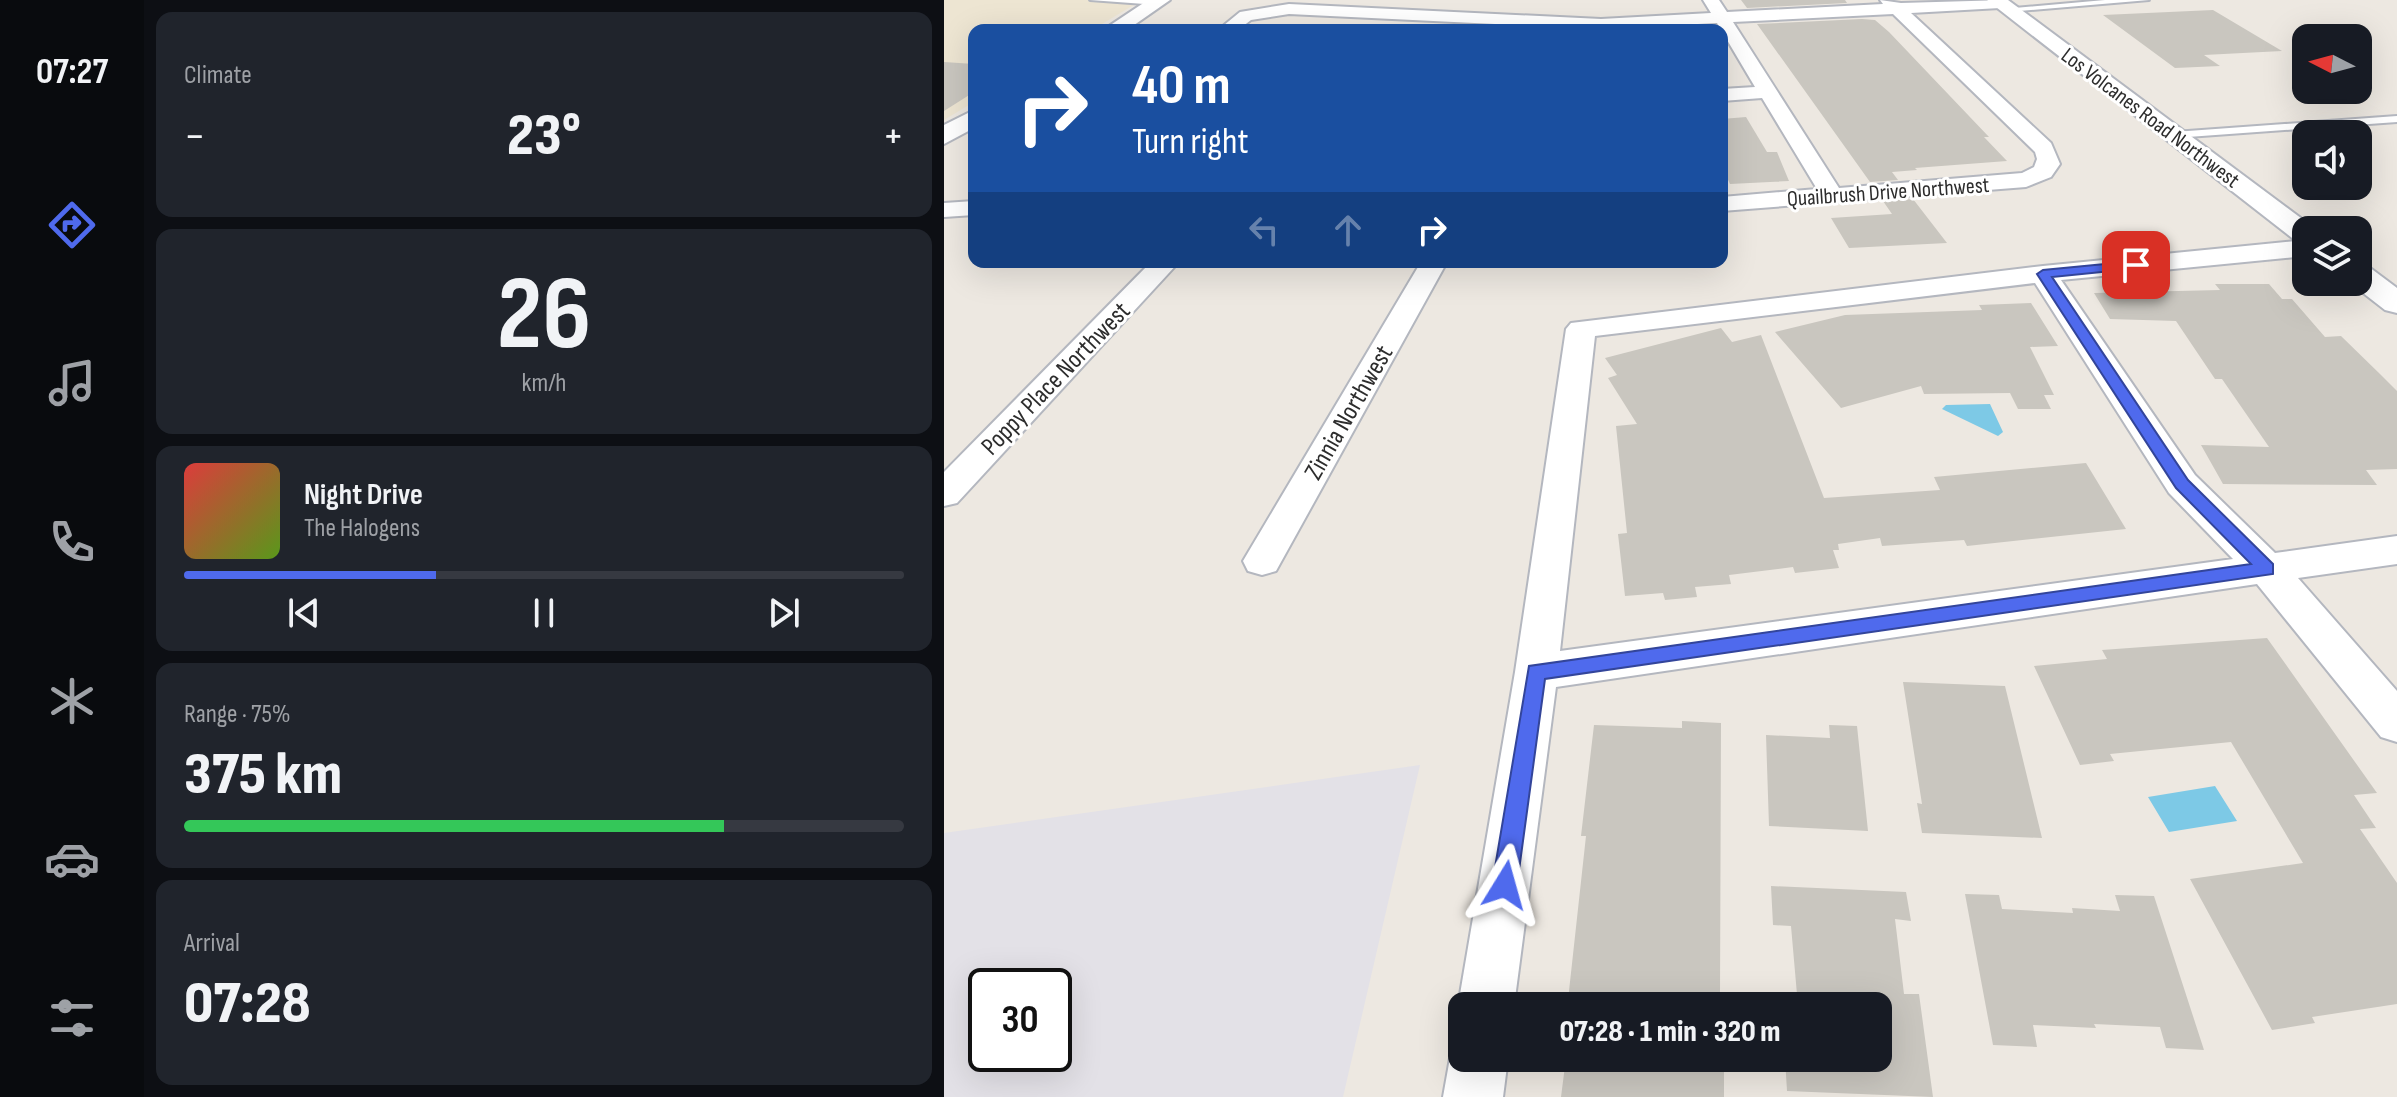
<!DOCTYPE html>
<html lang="en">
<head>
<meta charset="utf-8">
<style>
  :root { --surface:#171b24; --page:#20242c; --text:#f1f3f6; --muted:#9ea1a6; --line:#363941; --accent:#4f6aed }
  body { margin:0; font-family:"Sofia Sans Condensed",sans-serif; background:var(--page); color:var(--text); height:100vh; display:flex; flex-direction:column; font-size:30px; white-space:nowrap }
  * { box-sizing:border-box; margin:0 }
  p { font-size:26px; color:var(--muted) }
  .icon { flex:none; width:44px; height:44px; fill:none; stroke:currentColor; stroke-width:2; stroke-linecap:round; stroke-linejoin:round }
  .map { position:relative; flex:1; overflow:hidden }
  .drawer { display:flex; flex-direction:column; gap:12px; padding:12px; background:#0d0f14; width:800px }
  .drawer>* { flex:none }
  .banner { position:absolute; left:24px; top:24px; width:760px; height:244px; border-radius:16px; box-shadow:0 8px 32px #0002; background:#1a4fa0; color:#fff; overflow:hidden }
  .needle { width:52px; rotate:276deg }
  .tools { position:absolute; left:1348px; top:24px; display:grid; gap:16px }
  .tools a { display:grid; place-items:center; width:80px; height:80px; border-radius:16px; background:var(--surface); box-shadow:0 8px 32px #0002; font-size:40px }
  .speed { position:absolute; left:24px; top:968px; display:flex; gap:16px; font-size:40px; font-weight:700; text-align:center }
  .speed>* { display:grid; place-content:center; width:104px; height:104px; border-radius:50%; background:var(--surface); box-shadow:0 8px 32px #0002; line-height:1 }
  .speed .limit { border:4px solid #111; border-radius:12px; background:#fff; color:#111 }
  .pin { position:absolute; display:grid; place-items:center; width:68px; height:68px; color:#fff; margin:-34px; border-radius:16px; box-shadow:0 4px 12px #0006 }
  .me { position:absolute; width:88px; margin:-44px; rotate:8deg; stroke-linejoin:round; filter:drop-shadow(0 0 6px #0008) }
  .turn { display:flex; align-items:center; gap:28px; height:168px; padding:0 32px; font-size:36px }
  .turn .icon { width:104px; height:104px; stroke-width:2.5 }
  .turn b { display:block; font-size:56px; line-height:68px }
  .lanes { display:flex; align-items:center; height:76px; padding:0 32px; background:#0003; justify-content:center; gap:40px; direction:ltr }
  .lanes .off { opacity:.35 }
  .big { font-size:60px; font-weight:800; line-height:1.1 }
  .drawer .tile { flex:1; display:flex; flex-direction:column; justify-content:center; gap:12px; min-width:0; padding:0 28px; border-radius:16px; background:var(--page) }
  .drawer .dial { align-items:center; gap:0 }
  .dial b { font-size:104px; line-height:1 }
  .song { display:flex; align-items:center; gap:24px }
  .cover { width:96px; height:96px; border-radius:12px; background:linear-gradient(135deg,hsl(0 70% 55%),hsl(90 70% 35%)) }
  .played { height:8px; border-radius:4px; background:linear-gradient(90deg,var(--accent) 35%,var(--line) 35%) }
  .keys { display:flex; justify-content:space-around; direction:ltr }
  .heat { display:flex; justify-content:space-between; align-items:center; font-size:44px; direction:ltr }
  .charge { height:12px; border-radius:6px; background:linear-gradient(90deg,#34c759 75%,var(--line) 0) }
  .trip { position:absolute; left:504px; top:992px; width:444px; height:80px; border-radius:16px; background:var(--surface); box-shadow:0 8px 32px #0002; font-weight:800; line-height:80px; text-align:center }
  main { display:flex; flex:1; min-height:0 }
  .menu { display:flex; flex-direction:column; width:144px; justify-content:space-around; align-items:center; background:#090b0e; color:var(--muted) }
  .menu .icon { width:56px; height:56px }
  .menu .selected { color:var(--accent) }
  .menu b { font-size:36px; color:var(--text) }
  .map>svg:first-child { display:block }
  .industrial { fill:#e3e1e7; fill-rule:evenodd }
  .education { fill:#ede5d2 }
  .water { fill:#7dc9e6 }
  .building { fill:#c9c6bf }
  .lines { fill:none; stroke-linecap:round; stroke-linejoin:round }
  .lane-casing { stroke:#b4b7bf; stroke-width:4 }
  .street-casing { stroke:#b4b7bf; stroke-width:4 }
  .secondary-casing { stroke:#b4b7bf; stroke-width:4 }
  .lane { fill:#fff; fill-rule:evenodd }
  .street { fill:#fff; fill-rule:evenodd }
  .secondary { fill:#fff; fill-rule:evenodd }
  .route { fill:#4f6aed; stroke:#33459a; stroke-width:2 }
  .labels { text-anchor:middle; stroke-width:6; stroke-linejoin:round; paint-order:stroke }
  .far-street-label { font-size:22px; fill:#2d2d2d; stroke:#fff }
  .street-label { font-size:26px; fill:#2d2d2d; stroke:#fff }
</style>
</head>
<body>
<main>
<nav class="menu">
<b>07:27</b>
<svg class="icon selected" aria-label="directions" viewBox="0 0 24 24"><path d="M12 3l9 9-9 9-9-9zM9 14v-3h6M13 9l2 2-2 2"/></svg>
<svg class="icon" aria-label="music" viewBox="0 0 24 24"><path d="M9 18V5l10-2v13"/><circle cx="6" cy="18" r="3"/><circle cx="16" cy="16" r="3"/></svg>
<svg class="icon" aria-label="phone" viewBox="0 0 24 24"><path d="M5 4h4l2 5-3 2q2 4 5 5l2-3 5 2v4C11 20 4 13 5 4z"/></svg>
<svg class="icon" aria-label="climate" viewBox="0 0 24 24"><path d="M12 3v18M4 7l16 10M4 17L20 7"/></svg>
<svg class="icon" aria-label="car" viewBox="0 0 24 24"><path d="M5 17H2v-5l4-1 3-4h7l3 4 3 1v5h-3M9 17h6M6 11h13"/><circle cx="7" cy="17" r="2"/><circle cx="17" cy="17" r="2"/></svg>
<svg class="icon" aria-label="filters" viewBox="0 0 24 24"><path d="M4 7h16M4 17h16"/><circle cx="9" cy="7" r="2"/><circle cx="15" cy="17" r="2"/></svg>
</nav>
<section class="drawer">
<div class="tile"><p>Climate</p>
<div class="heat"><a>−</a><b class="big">23°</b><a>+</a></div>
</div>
<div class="tile dial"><b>26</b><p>km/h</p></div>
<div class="tile">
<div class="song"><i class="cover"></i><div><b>Night Drive</b><p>The Halogens</p></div></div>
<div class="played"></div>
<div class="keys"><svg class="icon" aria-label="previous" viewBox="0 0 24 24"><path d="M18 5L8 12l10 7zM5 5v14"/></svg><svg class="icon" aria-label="pause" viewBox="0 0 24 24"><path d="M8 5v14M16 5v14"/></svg><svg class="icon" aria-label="next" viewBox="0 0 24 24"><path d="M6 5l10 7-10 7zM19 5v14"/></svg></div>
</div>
<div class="tile"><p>Range · 75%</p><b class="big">375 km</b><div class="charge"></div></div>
<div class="tile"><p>Arrival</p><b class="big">07:28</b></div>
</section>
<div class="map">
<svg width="1453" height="1097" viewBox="0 0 1453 1097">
  <rect width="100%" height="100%" fill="#ede8e1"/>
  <!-- industrial -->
  <path class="industrial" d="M476 765 399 1097H0V833ZM42 986H110V1054H42Z"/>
  <!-- education -->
  <path class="education" d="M0 0H198L148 30H30V102L0 120Z"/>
  <!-- water -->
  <path class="water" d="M1046 404 1059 432 1054 436 998 409 1002 405Z
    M1271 786 1293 821 1225 832 1204 797Z"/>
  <!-- building -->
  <path class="building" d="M797 0H901L903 3 803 8Z
    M1269 10 1338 51 1260 55 1276 66 1231 68 1159 15Z
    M918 19 931 20 945 32 1045 137H1040L1063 161 971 168 973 170 948 172 954 180 926 182 813 24Z
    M0 62 30 64V92L0 111Z
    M802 117 823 152H833L845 181 786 184 778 167V119Z
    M969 199 1003 243 905 248 887 218 948 214 939 201Z
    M1271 284H1325L1338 299H1348L1381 337 1397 336 1436 374 1453 391V469L1422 470 1433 485 1279 484 1257 445 1325 447 1278 379H1271L1232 321 1166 319 1150 293 1276 290Z
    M1087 303 1114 346 1086 347 1110 395H1100L1107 409H1074L1066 393 980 394 977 386 897 408 831 332 901 315 1038 310 1035 305Z
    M777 328 788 342 817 335 880 498 996 490 990 477 1142 463 1182 529 1023 546 1020 540 938 546 936 538 894 544 895 550H889L895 568 851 573 849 567 785 575 787 584 751 587 753 597 721 600 719 593 681 596 674 534 683 533 672 426 693 424 664 378 673 375 661 358Z
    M1323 638 1433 793 1410 795 1432 828 1416 829 1453 883V1004L1368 1017 1371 1023 1328 1030 1246 879 1359 863 1287 742 1166 754 1170 761 1136 765 1090 666 1163 659 1158 650Z
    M959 682 1061 686 1098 838 978 833 973 803 978 804Z
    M738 721 777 723 776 994 724 992 723 1006H627L628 999 624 1000 642 836H637L650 725 738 728Z
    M885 725 913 726 924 831 825 826 822 735 886 738Z
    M827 886 962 892 967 921 951 919 960 994H975L989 1097 843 1091 841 1058H934V1006H854L847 926 829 925Z
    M1021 894 1055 895 1058 909 1129 913 1128 908 1176 911 1171 895 1210 896 1260 1050 1222 1048 1216 1027 1150 1024 1152 1028 1089 1025 1093 1047 1049 1045Z
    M622 1058H780V1097H617Z"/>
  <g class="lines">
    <!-- lane casing -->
    <g class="lane-casing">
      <path id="lane" d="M146 0H216L218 2 214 5Z
        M1161 0H1205L1063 12 1059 9Z
        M1453 116V122L1230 138 1224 135 1230 132Z"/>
    </g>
    <!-- street casing -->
    <g class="street-casing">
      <path id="street" d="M759 0H775L783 12 939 4 936 0 957 3 1062 0V6L1056 8 967 13 1107 143 1116 164 1107 177 1082 187 778 211V197L873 189 818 98 778 101V89L811 87 773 23 657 29 345 14 307 20 294 30H274L296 12 345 4 657 19 767 13ZM949 14 1091 152 1093 159 1090 167 1078 173 895 188 789 22Z
        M30 201V215L0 217V203Z
        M1362 240V256L1117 280 1251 475 1331 553 1453 536V564L1354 578 1453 691V742L1437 737 1313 584 612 687 570 1006H518V1016L514 1006 571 672 622 329 627 323 1099 266ZM1091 283 1225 493 1289 559 616 651 651 336Z
        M207 262H235L13 503 0 506V472Z
        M477 262H503L332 571 318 575 304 571 299 561Z
        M518 1036V1058H564L559 1097H499L506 1058Z"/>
    </g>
    <!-- secondary casing -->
    <g class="secondary-casing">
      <path id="secondary" d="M204 0H226L183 30H159Z
        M1043 0H1064L1373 230H1362V244L1352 241Z
        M30 110V128L0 144V125Z
        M1414 265 1425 267 1453 288V313L1441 310 1405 282H1414Z"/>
    </g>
    <!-- lane -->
    <use href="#lane" class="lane"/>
    <!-- street -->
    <use href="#street" class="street"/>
    <!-- secondary -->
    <use href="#secondary" class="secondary"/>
  </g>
  <!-- route -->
  <path class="route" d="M1192 261 1199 265 1197 268 1108 277 1244 480 1329 564V574L601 679 573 885 569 893 561 897 552 893 548 885 585 666 1307 564 1232 488 1093 274 1099 270Z"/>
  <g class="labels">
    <!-- far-street labels -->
    <g class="far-street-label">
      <text transform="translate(1207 117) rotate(37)" y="8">Los Volcanes Road Northwest</text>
      <text transform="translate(944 191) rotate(-4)" y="8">Quailbrush Drive Northwest</text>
    </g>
    <!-- street labels -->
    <g class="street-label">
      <text transform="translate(111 378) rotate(-46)" y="9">Poppy Place Northwest</text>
      <text transform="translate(404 412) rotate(-60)" y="9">Zinnia Northwest</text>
    </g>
  </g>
</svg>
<div class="tools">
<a><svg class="needle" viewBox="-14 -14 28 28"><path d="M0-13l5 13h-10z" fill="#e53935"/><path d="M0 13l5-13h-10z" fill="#9ea1a6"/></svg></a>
<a><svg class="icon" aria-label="sound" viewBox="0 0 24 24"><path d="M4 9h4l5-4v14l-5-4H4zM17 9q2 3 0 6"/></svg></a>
<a><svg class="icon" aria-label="layers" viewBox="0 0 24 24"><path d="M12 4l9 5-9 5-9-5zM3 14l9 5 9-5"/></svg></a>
</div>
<div class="speed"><div class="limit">30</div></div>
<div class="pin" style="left:1192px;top:265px;background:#d93025"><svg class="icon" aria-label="arrive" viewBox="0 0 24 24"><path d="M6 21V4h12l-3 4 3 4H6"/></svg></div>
<svg class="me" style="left:561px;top:885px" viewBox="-20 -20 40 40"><path d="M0-17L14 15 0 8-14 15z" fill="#4f6aed" stroke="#fff" stroke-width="4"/></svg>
<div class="trip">07:28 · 1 min · 320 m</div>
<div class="banner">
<div class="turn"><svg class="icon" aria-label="right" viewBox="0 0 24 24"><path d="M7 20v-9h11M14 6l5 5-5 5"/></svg><div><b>40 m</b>Turn right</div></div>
<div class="lanes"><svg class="icon off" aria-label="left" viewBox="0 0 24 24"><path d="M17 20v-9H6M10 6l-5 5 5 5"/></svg><svg class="icon off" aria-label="ahead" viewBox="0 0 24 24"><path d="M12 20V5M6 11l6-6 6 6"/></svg><svg class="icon" aria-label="right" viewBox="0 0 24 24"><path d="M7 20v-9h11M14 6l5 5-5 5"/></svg></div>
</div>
</div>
</main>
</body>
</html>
